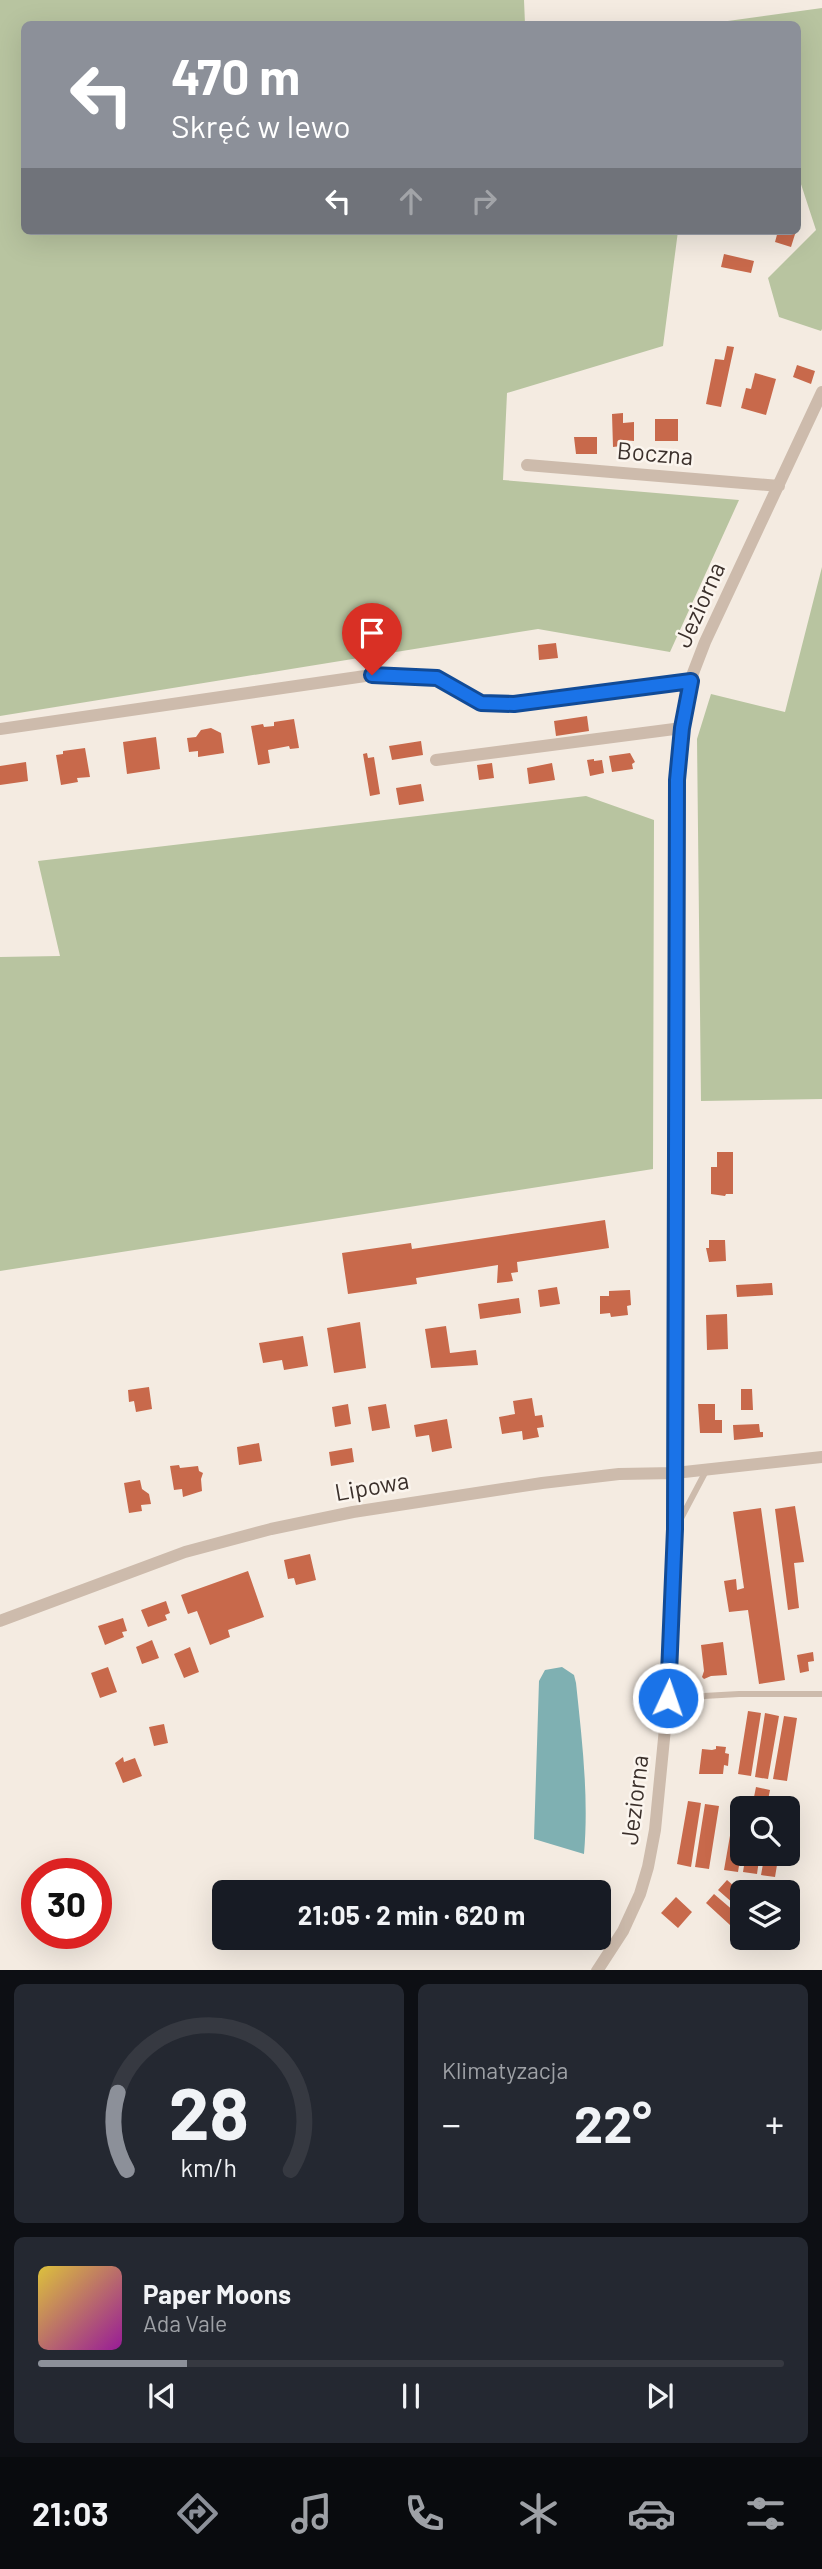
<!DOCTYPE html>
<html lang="pl">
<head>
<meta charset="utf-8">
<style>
  :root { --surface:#171b24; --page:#242831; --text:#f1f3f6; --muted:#9ea1a6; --line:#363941; --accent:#8c9099 }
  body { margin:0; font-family:Barlow,sans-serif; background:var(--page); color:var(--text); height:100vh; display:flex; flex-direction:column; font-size:26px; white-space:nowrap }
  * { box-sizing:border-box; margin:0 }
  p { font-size:23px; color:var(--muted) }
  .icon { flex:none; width:38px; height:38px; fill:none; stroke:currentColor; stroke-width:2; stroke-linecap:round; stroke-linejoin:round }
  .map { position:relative; height:1970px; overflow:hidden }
  .sheet { display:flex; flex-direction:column; gap:14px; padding:14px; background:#0d0f14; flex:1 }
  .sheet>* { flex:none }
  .top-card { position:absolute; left:21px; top:21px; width:780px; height:214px; border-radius:10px; box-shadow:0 7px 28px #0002; background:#8c9099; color:#fff; overflow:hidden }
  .buttons { position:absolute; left:730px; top:1796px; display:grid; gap:14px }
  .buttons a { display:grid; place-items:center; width:70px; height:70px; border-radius:10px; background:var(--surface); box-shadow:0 7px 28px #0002; font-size:35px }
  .speed { position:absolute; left:21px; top:1858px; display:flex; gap:14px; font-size:35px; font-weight:700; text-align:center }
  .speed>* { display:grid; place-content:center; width:91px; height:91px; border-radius:50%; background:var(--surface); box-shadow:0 7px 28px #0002; line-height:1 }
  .speed .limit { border:10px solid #d22; background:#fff; color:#111 }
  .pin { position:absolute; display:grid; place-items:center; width:60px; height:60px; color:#fff; margin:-72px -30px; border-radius:50% 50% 50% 0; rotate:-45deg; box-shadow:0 0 7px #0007 }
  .pin .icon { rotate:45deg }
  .me { position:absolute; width:77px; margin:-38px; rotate:3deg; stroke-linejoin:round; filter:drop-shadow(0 0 5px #0008) }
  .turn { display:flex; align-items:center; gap:24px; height:147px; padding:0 35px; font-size:32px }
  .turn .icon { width:91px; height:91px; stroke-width:2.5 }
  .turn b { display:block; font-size:49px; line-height:60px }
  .lanes { display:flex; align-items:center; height:66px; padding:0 35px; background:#0003; justify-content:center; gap:35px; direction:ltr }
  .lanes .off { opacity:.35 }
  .big { font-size:52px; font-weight:700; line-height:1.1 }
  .sheet .tile { flex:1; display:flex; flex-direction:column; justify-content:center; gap:10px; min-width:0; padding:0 24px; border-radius:10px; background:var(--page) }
  .sheet .dial { align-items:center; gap:0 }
  .dial svg { height:182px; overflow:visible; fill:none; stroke:var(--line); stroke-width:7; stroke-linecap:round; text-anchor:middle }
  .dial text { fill:var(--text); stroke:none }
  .song { display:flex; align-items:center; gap:21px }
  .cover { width:84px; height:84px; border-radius:10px; background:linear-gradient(135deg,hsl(50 70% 55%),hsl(300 70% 35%)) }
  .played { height:7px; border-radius:4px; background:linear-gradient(90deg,var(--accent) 20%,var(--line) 20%) }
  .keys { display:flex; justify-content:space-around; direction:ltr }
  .heat { display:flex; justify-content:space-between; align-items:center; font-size:38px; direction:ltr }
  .sheet .tiles { flex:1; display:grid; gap:14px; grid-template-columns:1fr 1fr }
  .tile:last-child { grid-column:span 2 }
  .trip { position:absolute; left:212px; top:1880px; width:399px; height:70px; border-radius:10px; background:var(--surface); box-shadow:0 7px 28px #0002; font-weight:700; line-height:70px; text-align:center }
  .dock { display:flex; height:112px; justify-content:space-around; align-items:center; background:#090b0e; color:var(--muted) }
  .dock .icon { width:49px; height:49px }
  .dock .active { color:var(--accent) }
  .dock b { font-size:32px; color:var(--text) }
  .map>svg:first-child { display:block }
  .green { fill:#b8c4a0 }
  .water { fill:#7fb0b2 }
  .building { fill:#c8694b }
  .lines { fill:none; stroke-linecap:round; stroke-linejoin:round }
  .lane { stroke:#cdbbac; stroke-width:6 }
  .street { stroke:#cdbbac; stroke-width:12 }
  .route-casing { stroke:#114b97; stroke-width:18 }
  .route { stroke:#1a73e8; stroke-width:12 }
  .labels { text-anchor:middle; stroke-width:5; stroke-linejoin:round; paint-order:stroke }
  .street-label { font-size:24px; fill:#3b302b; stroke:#fbf5ee }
</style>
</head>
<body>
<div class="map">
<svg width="822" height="1971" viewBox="0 0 822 1971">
  <rect width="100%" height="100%" fill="#f4ebe1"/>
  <!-- green -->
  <path class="green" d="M0 0H524L525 24H24V231H678L663 346 507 393 503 480 739 500 670 652 538 629 0 716Z
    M822 8V329L821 331 779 317 768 278 816 230 798 175V24H706Z
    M822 567V1099L701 1101 697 739 711 694 785 712Z
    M586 796 654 820 653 1169 0 1271V957L60 956 38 861Z"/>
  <!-- water -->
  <path class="water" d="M562 1667 574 1675 576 1683C582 1740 589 1797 584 1854L534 1839 539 1681 545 1670Z"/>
  <!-- building -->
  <path class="building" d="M778 231H796L791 247 775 242Z
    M724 254 754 261 751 273 721 267Z
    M727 346 734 347 721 407 706 404 715 359 724 360Z
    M797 365 815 371 811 384 793 377Z
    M755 373 776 379 766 415 741 408 746 388 751 389Z
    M623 413V423L634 422V441L621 440V446L613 447 612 414Z
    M655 419H678V441H655Z
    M574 437H597V454H576Z
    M556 643 558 658 539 660 538 645Z
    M587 716 589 731 556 736 554 721Z
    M294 719 299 748 290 749 289 746 268 750 270 763 258 765 251 726 263 724 264 727 274 726V722Z
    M211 728 221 733 224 753 198 757V751L189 752 187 738 196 737 201 730Z
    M156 737 160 769 127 774 123 742Z
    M421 741 423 755 392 760 389 746Z
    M85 748 90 777 77 778 78 782 61 785 56 755 63 754V751Z
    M367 753 368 758 374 757 380 794 370 796 363 754Z
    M630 753 635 762 632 764 633 769 612 772 609 756Z
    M594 759V761L602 760 604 773 590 776 587 760Z
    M26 762 28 781 0 785V766Z
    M492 763 494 778 479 780 477 765Z
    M552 763 555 780 529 784 527 768Z
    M421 784 424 801 399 805 396 788Z
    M717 1152H733V1194H726L725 1196 711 1194V1167H717Z
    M605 1220 609 1248 517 1262 518 1272 511 1273 513 1281 497 1283 498 1265 416 1278 417 1284 348 1294 342 1253 411 1243 412 1249Z
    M709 1240H725L726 1261 709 1262 706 1248H709Z
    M772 1283 773 1295 737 1297 736 1285Z
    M557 1287 560 1304 540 1307 538 1290Z
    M630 1290 631 1305 627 1306 628 1315 611 1317 610 1313 600 1314V1296H609V1291Z
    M519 1298 521 1313 480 1319 478 1304Z
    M727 1314 728 1349 707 1350 706 1315Z
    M360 1322 366 1368 334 1373 327 1328Z
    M446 1326 450 1353 476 1350 478 1365 431 1368 425 1329Z
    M303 1336 308 1366 284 1370 282 1360 263 1363 259 1343Z
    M149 1387 152 1409 136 1412 134 1401 129 1402 128 1390Z
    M741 1389H752L753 1410H741Z
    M532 1398 535 1416 542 1415 544 1427 537 1428 539 1437 523 1440 522 1431 502 1434 499 1417 515 1414 513 1401Z
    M348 1404 351 1424 335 1427 332 1407Z
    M386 1404 390 1428 372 1431 368 1407Z
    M698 1404H715V1420H722V1433H700Z
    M447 1419 452 1448 432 1452 429 1435 416 1437 414 1425Z
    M759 1424 760 1432H763V1437L734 1440 733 1425Z
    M259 1443 262 1461 239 1465 237 1447Z
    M352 1448 354 1462 331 1466 329 1452Z
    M179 1465 180 1468 198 1466 199 1471 203 1473 201 1479 202 1491 183 1497 182 1489 174 1490 170 1466Z
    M140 1480 142 1489 149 1494 151 1504 141 1505 142 1511 129 1513 124 1483Z
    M795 1506 804 1562 794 1563 799 1608 788 1610 775 1509Z
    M761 1508 785 1680 759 1684 748 1610 729 1612 724 1581 736 1579 737 1590 744 1588 733 1512Z
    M310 1554 316 1580 296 1585 294 1578 288 1579 284 1560Z
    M248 1571 264 1617 228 1630 230 1637 210 1645 197 1611 188 1614 181 1595Z
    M166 1601 170 1613 165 1615 167 1620 148 1627 141 1610Z
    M123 1618 127 1631 122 1632 124 1637 105 1645 98 1626Z
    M152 1640 159 1658 142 1664 136 1647Z
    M723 1642 727 1675 711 1676 704 1679 702 1677 704 1671 701 1645Z
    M190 1647 199 1672 184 1678 174 1654Z
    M813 1652 814 1661 808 1662 809 1671 800 1673 797 1655Z
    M108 1667 117 1692 100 1698 91 1673Z
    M748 1711 761 1713 751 1776 738 1774Z
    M765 1713 779 1716 768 1779 755 1777Z
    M784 1716 797 1718 787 1781 773 1779Z
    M164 1724 168 1743 154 1746 149 1727Z
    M716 1746 726 1747 725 1753 729 1754 728 1766 724 1765 723 1774H699L702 1749 712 1750 716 1749Z
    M123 1757 124 1762 135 1758 142 1776 123 1783 115 1763Z
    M756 1787 770 1790 767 1805 753 1802Z
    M688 1801 701 1803 691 1867 677 1864Z
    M705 1804 719 1806 709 1869 695 1867Z
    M735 1807 742 1808V1847L738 1872 724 1870Z
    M746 1853H760L757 1874 743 1872Z
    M765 1853H779L775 1877 761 1875Z
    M727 1880 742 1893V1911L718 1890Z
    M714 1894 742 1918V1936L706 1903Z
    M676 1897 692 1912 678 1928 661 1913Z
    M743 1937H762L753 1946Z"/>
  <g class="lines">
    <!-- lane -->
    <path class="lane" d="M678 1524 707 1469
      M668 1698 739 1694H822"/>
    <!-- street -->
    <path class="street" d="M527 465 779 486
      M0 729 372 675 437 678 481 703 514 704 690 681
      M436 760 682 728
      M0 1621 185 1552 271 1529 353 1512 542 1483 619 1474 675 1473 822 1457
      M597 1971 623 1931 640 1894 648 1867 655 1830 668 1698 675 1529 677 780 682 728 690 681 705 642 822 392"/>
  </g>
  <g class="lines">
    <!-- route casing -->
    <g class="route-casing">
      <path id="route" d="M372 675 437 678 481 703 514 704 691 681 682 728 677 780 675 1529 668 1698"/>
    </g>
    <!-- route -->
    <use href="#route" class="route"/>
  </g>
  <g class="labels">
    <!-- street labels -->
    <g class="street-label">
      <text transform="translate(655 454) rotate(5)" y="8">Boczna</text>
      <text transform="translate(700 605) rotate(-66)" y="8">Jeziorna</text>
      <text transform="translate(372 1487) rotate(-10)" y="8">Lipowa</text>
      <text transform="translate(635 1800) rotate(-83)" y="8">Jeziorna</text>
    </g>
  </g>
</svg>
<div class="buttons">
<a><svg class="icon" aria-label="search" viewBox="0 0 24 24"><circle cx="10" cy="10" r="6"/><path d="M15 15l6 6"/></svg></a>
<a><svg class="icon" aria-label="layers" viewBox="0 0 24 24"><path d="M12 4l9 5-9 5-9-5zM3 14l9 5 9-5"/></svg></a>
</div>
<div class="speed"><div class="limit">30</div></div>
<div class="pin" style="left:372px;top:675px;background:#d93025"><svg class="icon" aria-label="arrive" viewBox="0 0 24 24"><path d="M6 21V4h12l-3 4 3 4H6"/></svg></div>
<svg class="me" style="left:668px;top:1698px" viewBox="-20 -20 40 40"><circle r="17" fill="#1a73e8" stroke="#fff" stroke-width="3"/><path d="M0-11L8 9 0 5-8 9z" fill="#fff"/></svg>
<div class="trip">21:05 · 2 min · 620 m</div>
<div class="top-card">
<div class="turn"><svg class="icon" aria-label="left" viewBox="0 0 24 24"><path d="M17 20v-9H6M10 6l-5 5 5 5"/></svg><div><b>470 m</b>Skręć w lewo</div></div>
<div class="lanes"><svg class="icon" aria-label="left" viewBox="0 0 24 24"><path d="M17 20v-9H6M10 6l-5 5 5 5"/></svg><svg class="icon off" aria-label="ahead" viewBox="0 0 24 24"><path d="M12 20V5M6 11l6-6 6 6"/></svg><svg class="icon off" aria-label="right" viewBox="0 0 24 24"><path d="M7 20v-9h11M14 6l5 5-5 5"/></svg></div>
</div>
</div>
<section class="sheet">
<div class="tiles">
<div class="tile dial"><svg viewBox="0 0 100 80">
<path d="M14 69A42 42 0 1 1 86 69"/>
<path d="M14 69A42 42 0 0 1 10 35" stroke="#8c9099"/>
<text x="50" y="56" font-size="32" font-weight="700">28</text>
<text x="50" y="72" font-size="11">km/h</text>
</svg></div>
<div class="tile"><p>Klimatyzacja</p>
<div class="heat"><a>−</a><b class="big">22°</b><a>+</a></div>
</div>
<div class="tile">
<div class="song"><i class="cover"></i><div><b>Paper Moons</b><p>Ada Vale</p></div></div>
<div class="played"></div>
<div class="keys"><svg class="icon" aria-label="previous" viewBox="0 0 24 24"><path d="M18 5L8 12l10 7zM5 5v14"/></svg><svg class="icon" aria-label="pause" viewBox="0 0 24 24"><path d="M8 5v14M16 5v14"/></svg><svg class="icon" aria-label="next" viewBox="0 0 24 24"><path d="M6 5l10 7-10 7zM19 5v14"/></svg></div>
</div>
</div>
</section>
<nav class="dock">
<b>21:03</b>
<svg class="icon active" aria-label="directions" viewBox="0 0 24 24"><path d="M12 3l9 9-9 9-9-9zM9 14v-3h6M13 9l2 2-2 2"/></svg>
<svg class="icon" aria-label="music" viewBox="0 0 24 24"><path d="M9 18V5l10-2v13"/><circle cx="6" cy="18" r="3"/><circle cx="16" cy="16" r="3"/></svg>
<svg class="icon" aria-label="phone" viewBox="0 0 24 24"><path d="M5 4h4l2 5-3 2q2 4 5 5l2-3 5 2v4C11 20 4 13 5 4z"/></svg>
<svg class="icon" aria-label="climate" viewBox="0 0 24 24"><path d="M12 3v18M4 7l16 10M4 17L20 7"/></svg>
<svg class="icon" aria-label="car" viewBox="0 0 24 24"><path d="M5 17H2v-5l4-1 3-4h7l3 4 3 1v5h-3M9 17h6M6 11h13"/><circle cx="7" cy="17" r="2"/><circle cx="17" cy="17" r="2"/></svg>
<svg class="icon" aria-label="filters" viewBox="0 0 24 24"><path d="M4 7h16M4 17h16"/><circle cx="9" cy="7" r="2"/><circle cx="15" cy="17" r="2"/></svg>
</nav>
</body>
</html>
